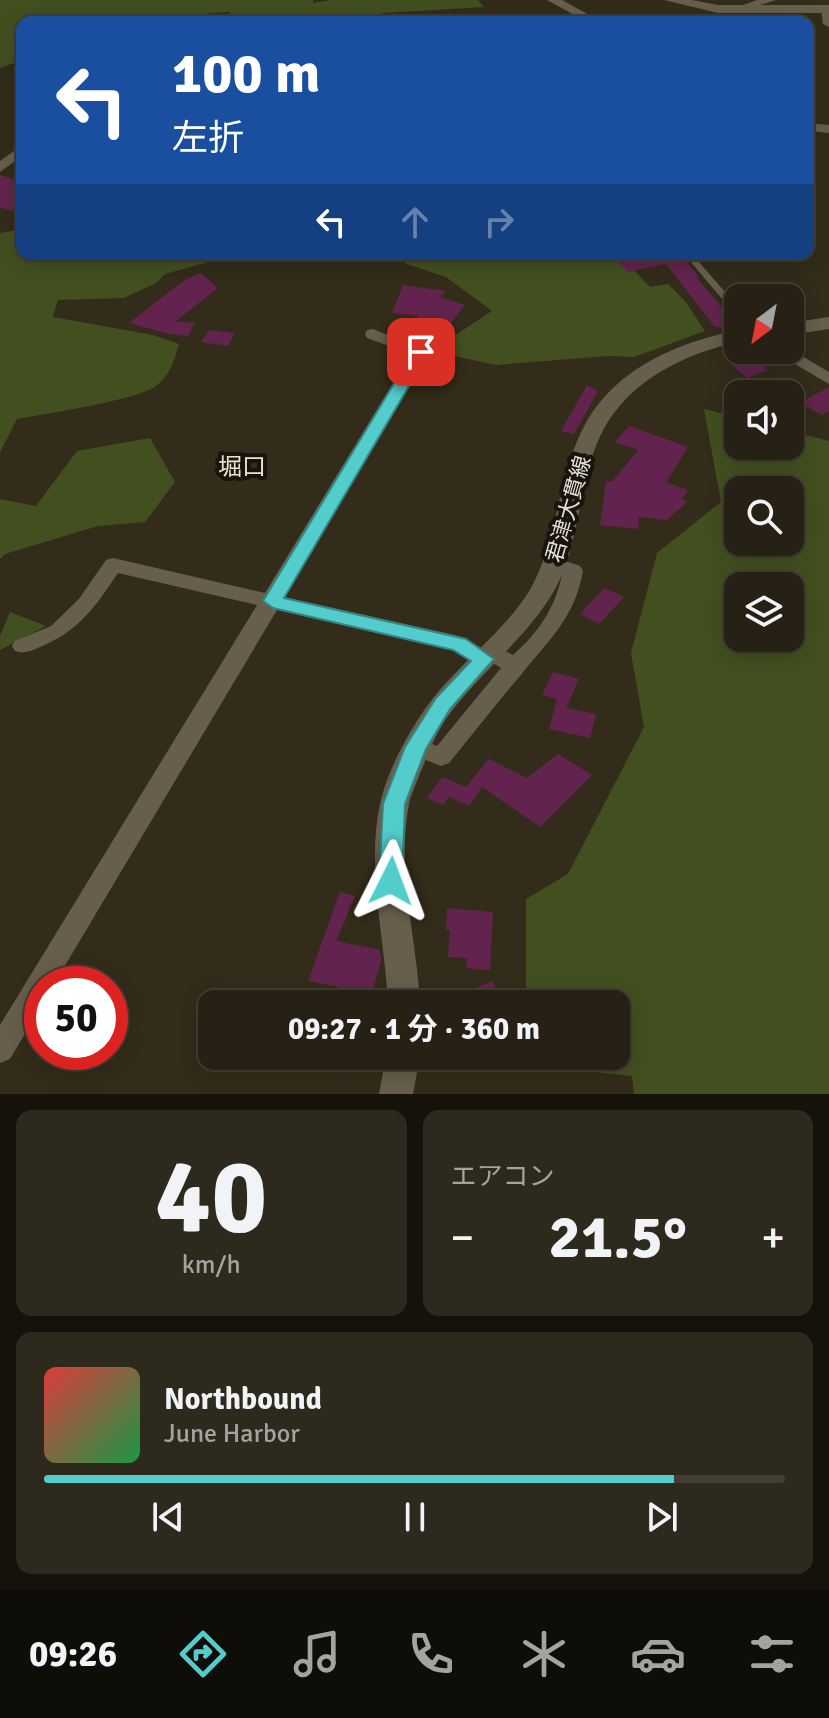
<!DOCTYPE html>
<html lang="ja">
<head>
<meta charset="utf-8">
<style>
  :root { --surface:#262114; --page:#2e291d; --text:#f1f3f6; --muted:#a4a3a0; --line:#423e34; --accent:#52cdcc }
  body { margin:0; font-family:Signika,"Noto Sans JP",sans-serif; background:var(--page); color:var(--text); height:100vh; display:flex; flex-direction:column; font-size:30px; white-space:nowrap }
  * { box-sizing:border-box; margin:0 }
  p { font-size:26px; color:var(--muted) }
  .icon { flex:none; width:44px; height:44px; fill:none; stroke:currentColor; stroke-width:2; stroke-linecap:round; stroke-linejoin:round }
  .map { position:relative; height:1094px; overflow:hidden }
  .sheet { display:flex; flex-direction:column; gap:16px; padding:16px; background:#15120b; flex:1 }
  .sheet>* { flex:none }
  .guide { position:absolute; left:16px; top:16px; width:798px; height:244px; border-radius:16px; box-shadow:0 4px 20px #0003,0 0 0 2px var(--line); background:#1a4fa0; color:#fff; overflow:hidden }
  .needle { width:52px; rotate:212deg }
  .tools { position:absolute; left:724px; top:284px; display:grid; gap:16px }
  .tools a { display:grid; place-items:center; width:80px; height:80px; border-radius:16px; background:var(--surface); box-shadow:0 4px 20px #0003,0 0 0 2px var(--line); font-size:40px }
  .speed { position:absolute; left:24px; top:966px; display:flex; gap:16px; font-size:40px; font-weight:700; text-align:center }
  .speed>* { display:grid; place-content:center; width:104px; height:104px; border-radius:50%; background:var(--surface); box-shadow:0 4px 20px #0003,0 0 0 2px var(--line); line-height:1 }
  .speed .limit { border:12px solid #d22; background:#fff; color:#111 }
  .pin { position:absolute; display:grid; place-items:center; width:68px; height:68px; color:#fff; margin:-34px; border-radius:16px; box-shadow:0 4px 12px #0006 }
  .me { position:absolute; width:88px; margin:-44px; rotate:3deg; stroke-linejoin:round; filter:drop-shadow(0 0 6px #0008) }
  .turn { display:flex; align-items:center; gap:28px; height:168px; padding:0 24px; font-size:36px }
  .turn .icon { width:104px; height:104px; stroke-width:2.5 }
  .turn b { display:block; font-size:56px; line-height:68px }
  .lanes { display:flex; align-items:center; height:76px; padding:0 24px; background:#0003; justify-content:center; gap:40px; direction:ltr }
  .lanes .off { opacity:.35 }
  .big { font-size:60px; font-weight:700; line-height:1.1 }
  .sheet .card { flex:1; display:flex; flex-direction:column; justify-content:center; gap:12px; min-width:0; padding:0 28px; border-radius:16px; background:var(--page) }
  .sheet .dial { align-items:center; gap:0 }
  .dial b { font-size:104px; line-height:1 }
  .song { display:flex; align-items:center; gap:24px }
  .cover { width:96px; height:96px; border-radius:12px; background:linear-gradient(135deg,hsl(0 70% 55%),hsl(140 70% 35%)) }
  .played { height:8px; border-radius:4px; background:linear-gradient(90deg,var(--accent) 85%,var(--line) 85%) }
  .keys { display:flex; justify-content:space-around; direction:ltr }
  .heat { display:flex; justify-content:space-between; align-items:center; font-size:44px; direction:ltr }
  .sheet .tiles { flex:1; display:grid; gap:16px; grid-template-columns:1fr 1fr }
  .card:last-child { grid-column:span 2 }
  .trip { position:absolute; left:198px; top:990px; width:432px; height:80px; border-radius:16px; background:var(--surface); box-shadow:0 4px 20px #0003,0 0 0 2px var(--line); font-weight:700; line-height:80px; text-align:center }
  .tab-bar { display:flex; height:128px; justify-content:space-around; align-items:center; background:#0f0d08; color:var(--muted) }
  .tab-bar .icon { width:56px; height:56px }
  .tab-bar .selected { color:var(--accent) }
  .tab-bar b { font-size:36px; color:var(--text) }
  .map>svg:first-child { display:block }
  .green { fill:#425020; fill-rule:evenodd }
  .building { fill:#62244e }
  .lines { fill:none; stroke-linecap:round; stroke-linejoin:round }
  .lane { fill:#675f4b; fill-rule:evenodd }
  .street { fill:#675f4b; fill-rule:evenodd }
  .secondary { fill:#675f4b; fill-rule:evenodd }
  .route { fill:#52cdcc; stroke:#358585; stroke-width:2 }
  .labels { text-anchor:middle; stroke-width:8; stroke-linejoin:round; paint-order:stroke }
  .street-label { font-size:22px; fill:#e7e2d7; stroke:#18140d }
  .neighbourhood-label { font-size:24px; fill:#eae1ca; stroke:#18140d }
</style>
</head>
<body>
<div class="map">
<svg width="829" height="1094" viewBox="0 0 829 1094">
  <rect width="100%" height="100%" fill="#332c1a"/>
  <!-- green -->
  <path class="green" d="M0 0H313V3L331 0H478L484 7 384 13 329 22H230V12L156 17 135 22H22V60L0 68Z
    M22 229V254H265L256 262 226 257 165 274 156 283 124 298 58 300 53 317 153 335 179 344C174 361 171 374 156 386 138 400 44 414 17 419L0 452V233Z
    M430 254H618L650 287 668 284 685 301 705 331 634 357 608 356 496 365 431 351 492 311 446 277 404 263Z
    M704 409 738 417V446H790V431L829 441V1094H634L632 1076 527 1065V1056H616V1004H526V899L568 874 644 727 631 653 657 553 721 502ZM790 490V542H738V490ZM790 586V638H738V586Z
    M150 438 175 482 145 522 98 526 5 554 0 559V499L36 506 77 451Z
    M10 612 46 626 0 650V636Z"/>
  <!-- building -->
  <path class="building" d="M0 175 22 182V204L12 211 0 207Z
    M614 254H681L699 277H696L728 314 738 319V327H715L666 264 628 272 614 258H618Z
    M200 273 218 288 176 321 195 323 188 336 165 333 129 323 183 281Z
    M403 285 446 291 440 297 465 305 443 333 431 330 428 340 412 339 418 316 392 313Z
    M209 330 235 333 228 346 201 342Z
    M752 357 768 370 747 378 730 364Z
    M587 385 598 391 574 434 561 431Z
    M829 387V411L822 415 800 403Z
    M629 426 688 447 666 482 688 490 682 499 688 501 667 520 639 517 638 529 600 525 606 481 612 482 638 450 615 442Z
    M604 588 624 597 599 624 580 614Z
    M553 672 579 679 566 708 596 714 590 738 549 729 557 699 542 695Z
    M558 754 592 775 540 827 482 787 469 806 449 797 443 805 427 798 442 777 466 787 489 759 527 778Z
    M340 892 355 896 336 941 380 950 381 961 372 994 308 981Z
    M447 908 493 912 490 970 466 968 467 958 448 957 450 930H446Z
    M492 981 505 1004H438Z
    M296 1056H357L352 1073 296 1063Z"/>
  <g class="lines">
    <!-- lane -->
    <path class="lane" d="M684 254H692L738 307V314H735L729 307Z"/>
    <!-- street -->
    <path class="street" d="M547 0H562L602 22H587Z
      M757 0H776L741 11 735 8Z
      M827 6H829V27L823 24 821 9Z
      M808 123 829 125V133L808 131Z
      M22 145V156L0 172V161Z
      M373 329 429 352 284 597 459 636 482 648 491 644 513 655C538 633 556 607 562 574L547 569 544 564 554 557 580 566 583 571C574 620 549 639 520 676 496 704 473 734 449 763L441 766 408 753 404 747 408 741 416 738 437 746 501 668 493 663 484 667 453 650 277 610 54 984H42V1005L10 1059 0 1063V1025L257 605 118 573C95 607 79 631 40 647 31 651 25 654 15 651L12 646 15 641 51 626 79 599 106 560 113 558 265 593 411 354 367 338 365 334 367 330Z
      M790 349 829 372V384L771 350Z"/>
    <!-- secondary -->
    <path class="secondary" d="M664 0H692L718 5H829V13H718Z
      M829 317V329L790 335V323Z
      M738 330V342C692 352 643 374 614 413 576 463 585 536 554 591 526 639 481 671 448 716 435 734 428 755 419 776 416 785 411 794 409 804 396 870 417 939 420 1004H388C385 939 366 869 380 804 388 766 419 711 446 683 474 652 510 624 531 588 565 526 556 445 609 392 643 357 691 340 738 330Z
      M386 1056H420L413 1094H379Z"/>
  </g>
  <!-- route -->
  <path class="route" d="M421 347 429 352 284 598 466 639 494 659 450 709 426 749 405 804 402 881 399 887 391 890 382 887 379 881 383 804 405 747 436 698 471 661 453 650 273 608 263 601 413 352Z"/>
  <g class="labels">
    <!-- street labels -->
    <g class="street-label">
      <text transform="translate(568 509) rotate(-74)" y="8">君津大貫線</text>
    </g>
    <!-- neighbourhood labels -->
    <g class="neighbourhood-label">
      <text x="242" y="475">堀口</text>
    </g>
  </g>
</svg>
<div class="tools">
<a><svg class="needle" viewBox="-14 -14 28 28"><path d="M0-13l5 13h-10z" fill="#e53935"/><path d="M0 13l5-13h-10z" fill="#a4a3a0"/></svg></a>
<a><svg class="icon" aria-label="sound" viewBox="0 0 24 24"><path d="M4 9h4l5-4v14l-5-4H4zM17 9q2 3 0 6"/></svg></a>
<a><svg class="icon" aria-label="search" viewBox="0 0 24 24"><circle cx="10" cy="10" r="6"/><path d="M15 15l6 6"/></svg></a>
<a><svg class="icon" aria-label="layers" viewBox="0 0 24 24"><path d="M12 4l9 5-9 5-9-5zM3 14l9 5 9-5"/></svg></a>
</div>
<div class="speed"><div class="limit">50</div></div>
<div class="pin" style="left:421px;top:352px;background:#d93025"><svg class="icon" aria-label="arrive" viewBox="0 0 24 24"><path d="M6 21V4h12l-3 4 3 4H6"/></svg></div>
<svg class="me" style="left:391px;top:881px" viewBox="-20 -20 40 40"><path d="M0-17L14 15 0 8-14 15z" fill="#52cdcc" stroke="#fff" stroke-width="4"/></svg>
<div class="trip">09:27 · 1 分 · 360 m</div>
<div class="guide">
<div class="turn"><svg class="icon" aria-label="left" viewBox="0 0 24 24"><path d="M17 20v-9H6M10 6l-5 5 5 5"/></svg><div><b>100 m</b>左折</div></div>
<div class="lanes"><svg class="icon" aria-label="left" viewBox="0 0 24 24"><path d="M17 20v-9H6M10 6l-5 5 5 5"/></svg><svg class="icon off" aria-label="ahead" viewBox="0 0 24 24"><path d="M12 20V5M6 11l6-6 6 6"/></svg><svg class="icon off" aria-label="right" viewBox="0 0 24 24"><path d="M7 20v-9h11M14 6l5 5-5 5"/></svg></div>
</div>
</div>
<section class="sheet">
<div class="tiles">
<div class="card dial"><b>40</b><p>km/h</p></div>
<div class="card"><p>エアコン</p>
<div class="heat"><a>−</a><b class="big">21.5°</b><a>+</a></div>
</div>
<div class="card">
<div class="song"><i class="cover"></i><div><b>Northbound</b><p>June Harbor</p></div></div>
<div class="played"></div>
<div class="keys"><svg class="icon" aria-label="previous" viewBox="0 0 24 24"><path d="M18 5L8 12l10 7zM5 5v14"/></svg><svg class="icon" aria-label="pause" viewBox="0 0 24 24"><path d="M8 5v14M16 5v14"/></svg><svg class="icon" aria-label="next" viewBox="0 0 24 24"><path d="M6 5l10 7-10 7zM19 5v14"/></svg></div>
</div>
</div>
</section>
<nav class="tab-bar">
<b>09:26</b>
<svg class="icon selected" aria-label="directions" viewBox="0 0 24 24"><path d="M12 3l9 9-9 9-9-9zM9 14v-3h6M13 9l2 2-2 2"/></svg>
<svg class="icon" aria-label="music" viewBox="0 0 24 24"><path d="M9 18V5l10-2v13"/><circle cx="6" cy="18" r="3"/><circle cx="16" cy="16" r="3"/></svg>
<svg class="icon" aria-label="phone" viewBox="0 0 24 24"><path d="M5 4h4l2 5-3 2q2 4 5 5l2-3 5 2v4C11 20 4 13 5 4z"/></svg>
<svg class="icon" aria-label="climate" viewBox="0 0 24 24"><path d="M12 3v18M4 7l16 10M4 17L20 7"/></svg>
<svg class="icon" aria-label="car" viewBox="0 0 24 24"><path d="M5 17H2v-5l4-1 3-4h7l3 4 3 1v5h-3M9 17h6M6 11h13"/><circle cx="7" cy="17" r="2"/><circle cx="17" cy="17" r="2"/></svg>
<svg class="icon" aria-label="filters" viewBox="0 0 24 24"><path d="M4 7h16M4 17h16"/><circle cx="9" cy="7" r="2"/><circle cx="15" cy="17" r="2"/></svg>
</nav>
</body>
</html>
